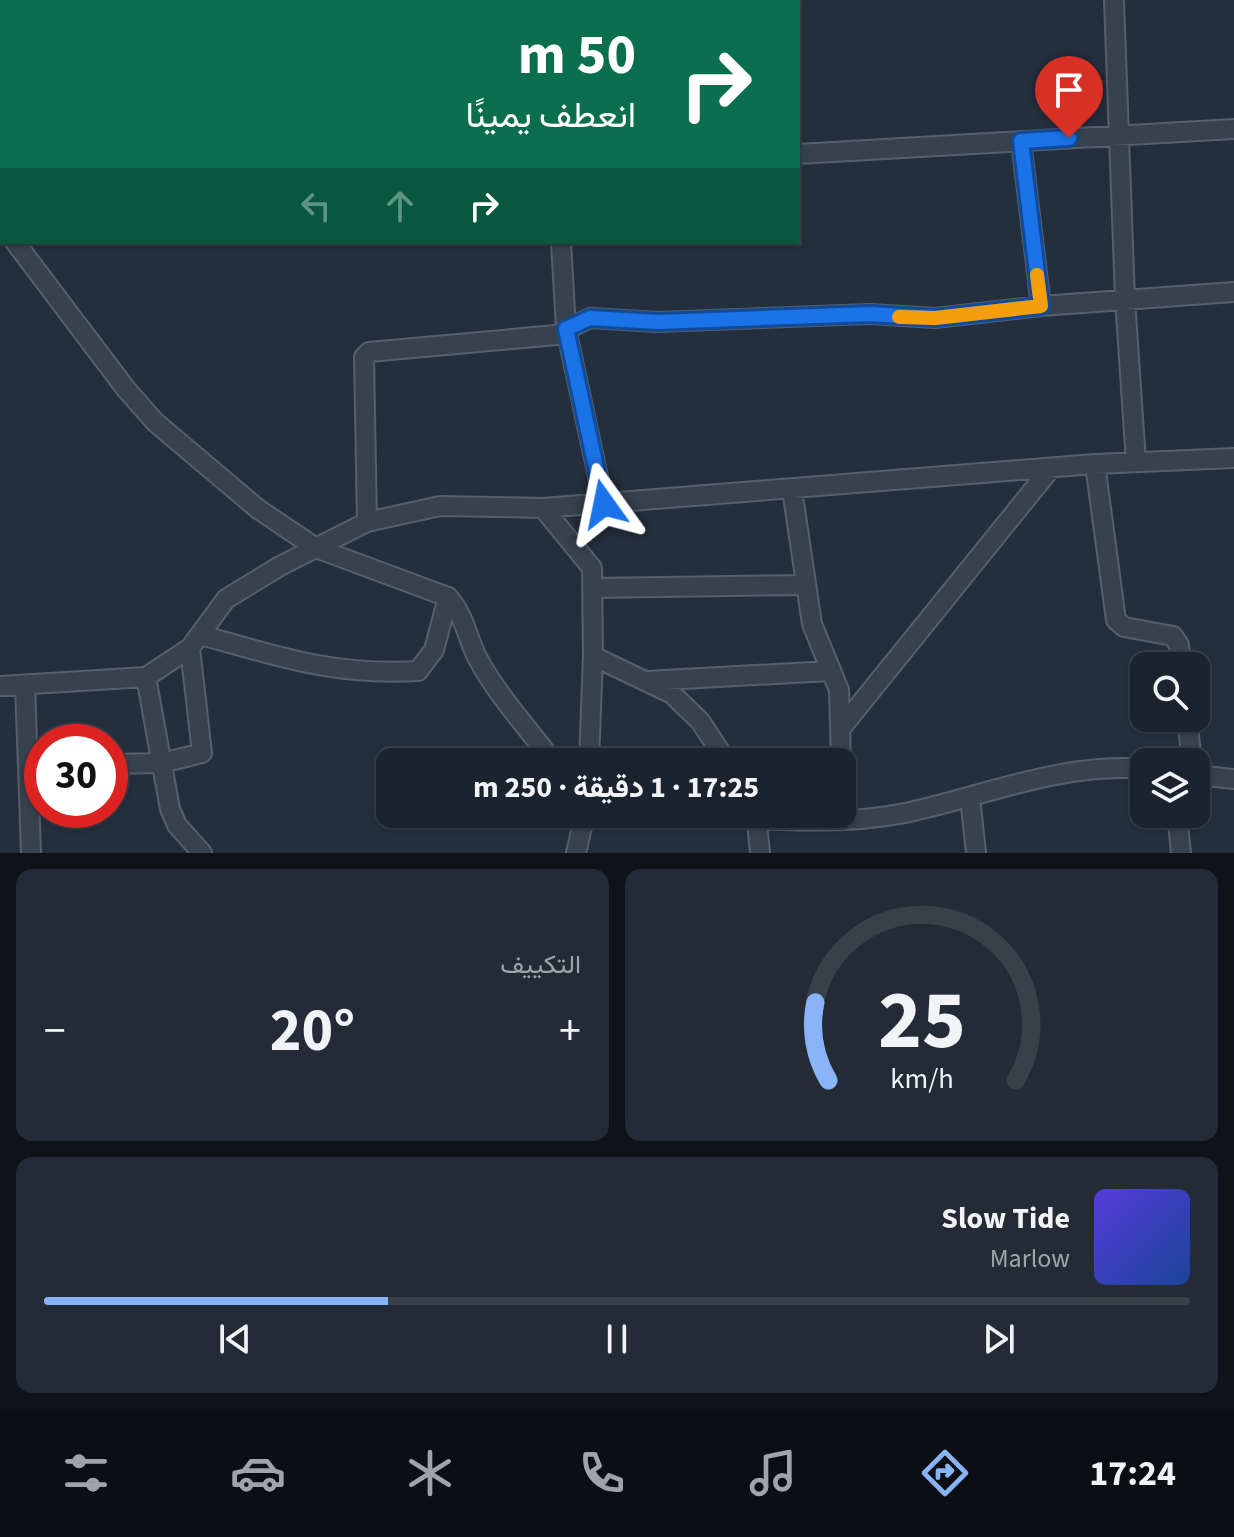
<!DOCTYPE html>
<html lang="ar">
<head>
<meta charset="utf-8">
<style>
  :root { --surface:#1b232e; --page:#242b36; --text:#f1f3f6; --muted:#a0a4aa; --line:#39404a; --accent:#8ab4f8 }
  body { margin:0; font-family:"Source Sans 3",Vazirmatn,sans-serif; background:var(--page); color:var(--text); direction:rtl; height:100vh; display:flex; flex-direction:column; font-size:30px; white-space:nowrap }
  * { box-sizing:border-box; margin:0 }
  p { font-size:26px; color:var(--muted) }
  .icon { flex:none; width:44px; height:44px; fill:none; stroke:currentColor; stroke-width:2; stroke-linecap:round; stroke-linejoin:round }
  .map { position:relative; height:853px; overflow:hidden; direction:ltr }
  .panel { display:flex; flex-direction:column; gap:16px; padding:16px; background:#0f1319; flex:1 }
  .panel>* { flex:none }
  .guide { position:absolute; left:0px; top:0px; width:800px; height:244px; box-shadow:0 2px 6px #0004,0 0 0 2px var(--line); direction:rtl; background:#0b6e4f; color:#fff; overflow:hidden }
  .fabs { position:absolute; left:1130px; top:652px; display:grid; gap:16px }
  .fabs a { display:grid; place-items:center; width:80px; height:80px; border-radius:16px; background:var(--surface); box-shadow:0 2px 6px #0004,0 0 0 2px var(--line); font-size:40px }
  .speed { position:absolute; left:24px; top:724px; display:flex; gap:16px; font-size:40px; font-weight:700; text-align:center }
  .speed>* { display:grid; place-content:center; width:104px; height:104px; border-radius:50%; background:var(--surface); box-shadow:0 2px 6px #0004,0 0 0 2px var(--line); line-height:1 }
  .speed .limit { border:12px solid #d22; background:#fff; color:#111 }
  .pin { position:absolute; display:grid; place-items:center; width:68px; height:68px; color:#fff; margin:-82px -34px; border-radius:50% 50% 50% 0; rotate:-45deg; box-shadow:0 0 8px #0007 }
  .pin .icon { rotate:45deg }
  .me { position:absolute; width:88px; margin:-44px; rotate:348deg; stroke-linejoin:round; filter:drop-shadow(0 0 6px #0008) }
  .turn { display:flex; align-items:center; gap:28px; height:168px; padding:0 32px; font-size:36px }
  .turn .icon { width:104px; height:104px; stroke-width:2.5 }
  .turn b { display:block; font-size:56px; line-height:68px }
  .lanes { display:flex; align-items:center; height:76px; padding:0 32px; background:#0003; justify-content:center; gap:40px; direction:ltr }
  .lanes .off { opacity:.35 }
  .big { font-size:60px; font-weight:700; line-height:1.1 }
  .panel .card { flex:1; display:flex; flex-direction:column; justify-content:center; gap:12px; min-width:0; padding:0 28px; border-radius:16px; background:var(--page) }
  .panel .dial { align-items:center; gap:0 }
  .dial svg { height:208px; overflow:visible; fill:none; stroke:var(--line); stroke-width:7; stroke-linecap:round; text-anchor:middle }
  .dial text { fill:var(--text); stroke:none }
  .song { display:flex; align-items:center; gap:24px }
  .cover { width:96px; height:96px; border-radius:12px; background:linear-gradient(135deg,hsl(250 70% 55%),hsl(220 70% 35%)) }
  .played { height:8px; border-radius:4px; background:linear-gradient(90deg,var(--accent) 30%,var(--line) 30%) }
  .keys { display:flex; justify-content:space-around; direction:ltr }
  .heat { display:flex; justify-content:space-between; align-items:center; font-size:44px; direction:ltr }
  .panel .tiles { flex:1; display:grid; gap:16px; grid-template-columns:1fr 1fr }
  .card:last-child { grid-column:span 2 }
  .trip { position:absolute; left:376px; top:748px; width:480px; height:80px; border-radius:16px; background:var(--surface); box-shadow:0 2px 6px #0004,0 0 0 2px var(--line); font-weight:700; line-height:80px; text-align:center; direction:rtl }
  .tabs { display:flex; height:128px; justify-content:space-around; align-items:center; background:#0b0e12; color:var(--muted) }
  .tabs .icon { width:56px; height:56px }
  .tabs .current { color:var(--accent) }
  .tabs b { font-size:36px; color:var(--text) }
  .map>svg:first-child { display:block }
  .lines { fill:none; stroke-linecap:round; stroke-linejoin:round }
  .street-casing { stroke:#565f6c; stroke-width:22 }
  .street { stroke:#38414e; stroke-width:18 }
  .route-casing { stroke:#114b97; stroke-width:20 }
  .route { stroke:#1a73e8; stroke-width:14 }
  .slow { stroke:#f59e0b; stroke-width:14 }
</style>
</head>
<body>
<div class="map">
<svg width="1234" height="853" viewBox="0 0 1234 853">
  <rect width="100%" height="100%" fill="#242f3e"/>
  <g class="lines">
    <!-- street casing -->
    <g class="street-casing">
      <path id="street" d="M454 0V2
        M561 0V2
        M1114 0 1125 299 1136 462
        M592 2 636 0
        M1021 141 1041 306
        M798 154 1234 129
        M0 224 2 227
        M15 242 126 389 155 422 258 509 316 548 448 597C465 616 467 638 478 659 498 696 528 728 553 762
        M561 242 566 329 604 504
        M1095 464 1116 620 1124 627 1173 636 1179 645 1182 666
        M792 489 812 624 839 690 841 762
        M543 508 592 568 593 656 589 762
        M367 522 364 357 369 352 556 335 590 318 658 322 870 314 935 318 1041 306 1234 292
        M593 588 806 585
        M201 635C280 657 335 676 418 671L434 650 448 597
        M593 656 672 694 700 721 727 762
        M146 677 170 809 177 825 202 853
        M646 681 830 671
        M25 685 31 853
        M0 686 146 677 190 648 226 599 280 566 367 522 440 506 543 508 1095 464 1234 458
        M1187 718 1192 762
        M841 728 1051 468
        M110 764 162 763 202 753 190 648
        M1196 775 1234 779
        M970 797 976 853
        M692 814C762 819 836 827 905 813 984 796 1063 762 1144 769
        M756 814 760 853
        M1177 814 1181 853
        M576 853 585 814"/>
    </g>
    <!-- street -->
    <use href="#street" class="street"/>
  </g>
  <g class="lines">
    <!-- route casing -->
    <g class="route-casing">
      <path id="route" d="M604 504 566 329 590 318 658 322 870 314 935 318 1041 306 1021 141 1069 138"/>
    </g>
    <!-- route -->
    <use href="#route" class="route"/>
    <!-- slow -->
    <path class="slow" d="M899 317 935 318 1041 306 1037 275"/>
  </g>
</svg>
<div class="fabs">
<a><svg class="icon" aria-label="search" viewBox="0 0 24 24"><circle cx="10" cy="10" r="6"/><path d="M15 15l6 6"/></svg></a>
<a><svg class="icon" aria-label="layers" viewBox="0 0 24 24"><path d="M12 4l9 5-9 5-9-5zM3 14l9 5 9-5"/></svg></a>
</div>
<div class="speed"><div class="limit">30</div></div>
<div class="pin" style="left:1069px;top:138px;background:#d93025"><svg class="icon" aria-label="arrive" viewBox="0 0 24 24"><path d="M6 21V4h12l-3 4 3 4H6"/></svg></div>
<svg class="me" style="left:604px;top:504px" viewBox="-20 -20 40 40"><path d="M0-17L14 15 0 8-14 15z" fill="#1a73e8" stroke="#fff" stroke-width="4"/></svg>
<div class="trip">17:25 · 1 دقيقة · 250 m</div>
<div class="guide">
<div class="turn"><svg class="icon" aria-label="right" viewBox="0 0 24 24"><path d="M7 20v-9h11M14 6l5 5-5 5"/></svg><div><b>50 m</b>انعطف يمينًا</div></div>
<div class="lanes"><svg class="icon off" aria-label="left" viewBox="0 0 24 24"><path d="M17 20v-9H6M10 6l-5 5 5 5"/></svg><svg class="icon off" aria-label="ahead" viewBox="0 0 24 24"><path d="M12 20V5M6 11l6-6 6 6"/></svg><svg class="icon" aria-label="right" viewBox="0 0 24 24"><path d="M7 20v-9h11M14 6l5 5-5 5"/></svg></div>
</div>
</div>
<section class="panel">
<div class="tiles">
<div class="card dial"><svg viewBox="0 0 100 80">
<path d="M14 69A42 42 0 1 1 86 69"/>
<path d="M14 69A42 42 0 0 1 9 39" stroke="#8ab4f8"/>
<text x="50" y="56" font-size="32" font-weight="700">25</text>
<text x="50" y="72" font-size="11">km/h</text>
</svg></div>
<div class="card"><p>التكييف</p>
<div class="heat"><a>−</a><b class="big">20°</b><a>+</a></div>
</div>
<div class="card">
<div class="song"><i class="cover"></i><div><b>Slow Tide</b><p>Marlow</p></div></div>
<div class="played"></div>
<div class="keys"><svg class="icon" aria-label="previous" viewBox="0 0 24 24"><path d="M18 5L8 12l10 7zM5 5v14"/></svg><svg class="icon" aria-label="pause" viewBox="0 0 24 24"><path d="M8 5v14M16 5v14"/></svg><svg class="icon" aria-label="next" viewBox="0 0 24 24"><path d="M6 5l10 7-10 7zM19 5v14"/></svg></div>
</div>
</div>
</section>
<nav class="tabs">
<b>17:24</b>
<svg class="icon current" aria-label="directions" viewBox="0 0 24 24"><path d="M12 3l9 9-9 9-9-9zM9 14v-3h6M13 9l2 2-2 2"/></svg>
<svg class="icon" aria-label="music" viewBox="0 0 24 24"><path d="M9 18V5l10-2v13"/><circle cx="6" cy="18" r="3"/><circle cx="16" cy="16" r="3"/></svg>
<svg class="icon" aria-label="phone" viewBox="0 0 24 24"><path d="M5 4h4l2 5-3 2q2 4 5 5l2-3 5 2v4C11 20 4 13 5 4z"/></svg>
<svg class="icon" aria-label="climate" viewBox="0 0 24 24"><path d="M12 3v18M4 7l16 10M4 17L20 7"/></svg>
<svg class="icon" aria-label="car" viewBox="0 0 24 24"><path d="M5 17H2v-5l4-1 3-4h7l3 4 3 1v5h-3M9 17h6M6 11h13"/><circle cx="7" cy="17" r="2"/><circle cx="17" cy="17" r="2"/></svg>
<svg class="icon" aria-label="filters" viewBox="0 0 24 24"><path d="M4 7h16M4 17h16"/><circle cx="9" cy="7" r="2"/><circle cx="15" cy="17" r="2"/></svg>
</nav>
</body>
</html>
